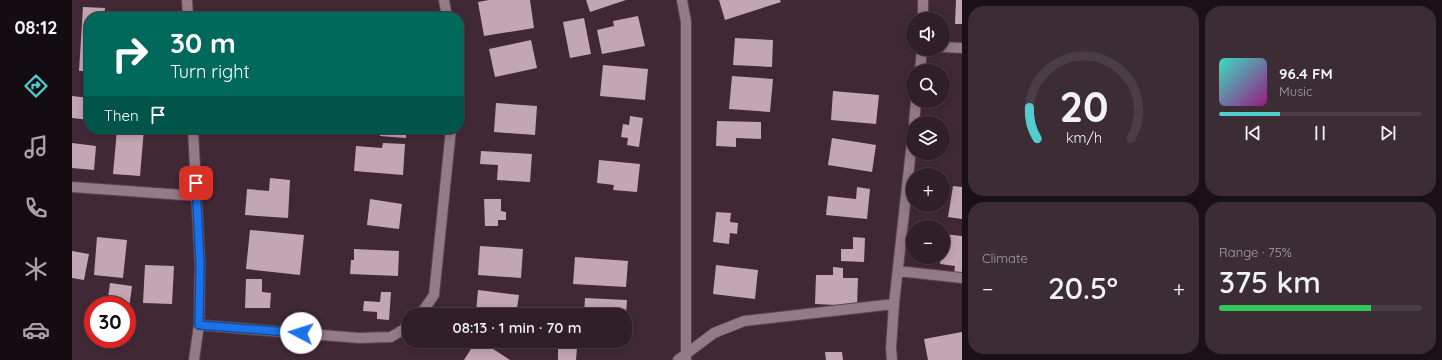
<!DOCTYPE html>
<html lang="en">
<head>
<meta charset="utf-8">
<style>
  :root { --surface:#301f28; --page:#3c2c34; --text:#f1f3f6; --muted:#a8a2a8; --line:#4b3d45; --accent:#52cdcf }
  body { margin:0; font-family:Quicksand,sans-serif; background:var(--page); color:var(--text); height:100vh; display:flex; flex-direction:column; font-size:15px; white-space:nowrap }
  * { box-sizing:border-box; margin:0 }
  p { font-size:13px; color:var(--muted) }
  .icon { flex:none; width:22px; height:22px; fill:none; stroke:currentColor; stroke-width:2; stroke-linecap:round; stroke-linejoin:round }
  .map { position:relative; flex:1; overflow:hidden }
  .sheet { display:flex; flex-direction:column; gap:6px; padding:6px; background:#1a1116; width:480px }
  .sheet>* { flex:none }
  .banner { position:absolute; left:12px; top:12px; width:380px; height:122px; border-radius:16px; box-shadow:0 2px 10px #0003,0 0 0 1px var(--line); background:#00695c; color:#fff; overflow:hidden }
  .controls { position:absolute; left:834px; top:12px; display:grid; gap:8px }
  .controls a { display:grid; place-items:center; width:44px; height:44px; border-radius:50%; background:var(--surface); box-shadow:0 2px 10px #0003,0 0 0 1px var(--line); font-size:20px }
  .speed { position:absolute; left:12px; top:296px; display:flex; gap:8px; font-size:20px; font-weight:700; text-align:center }
  .speed>* { display:grid; place-content:center; width:52px; height:52px; border-radius:50%; background:var(--surface); box-shadow:0 2px 10px #0003,0 0 0 1px var(--line); line-height:1 }
  .speed .limit { border:6px solid #d22; background:#fff; color:#111 }
  .pin { position:absolute; display:grid; place-items:center; width:34px; height:34px; color:#fff; margin:-17px; border-radius:8px; box-shadow:0 2px 6px #0006 }
  .me { position:absolute; width:44px; margin:-22px; rotate:275deg; stroke-linejoin:round; filter:drop-shadow(0 0 3px #0008) }
  .turn { display:flex; align-items:center; gap:14px; height:84px; padding:0 20px; font-size:18px }
  .turn .icon { width:52px; height:52px; stroke-width:2.5 }
  .turn b { display:block; font-size:28px; line-height:34px }
  .then { display:flex; align-items:center; height:38px; padding:0 20px; background:#0003; gap:8px; font-size:15px }
  .big { font-size:30px; font-weight:600; line-height:1.1 }
  .sheet .tile { flex:1; display:flex; flex-direction:column; justify-content:center; gap:6px; min-width:0; padding:0 14px; border-radius:16px; background:var(--page) }
  .sheet .dial { align-items:center; gap:0 }
  .dial svg { height:104px; overflow:visible; fill:none; stroke:var(--line); stroke-width:7; stroke-linecap:round; text-anchor:middle }
  .dial text { fill:var(--text); stroke:none }
  .song { display:flex; align-items:center; gap:12px }
  .cover { width:48px; height:48px; border-radius:6px; background:linear-gradient(135deg,hsl(170 70% 55%),hsl(310 70% 35%)) }
  .played { height:4px; border-radius:2px; background:linear-gradient(90deg,var(--accent) 30%,var(--line) 30%) }
  .keys { display:flex; justify-content:space-around; direction:ltr }
  .heat { display:flex; justify-content:space-between; align-items:center; font-size:22px; direction:ltr }
  .charge { height:6px; border-radius:3px; background:linear-gradient(90deg,#34c759 75%,var(--line) 0) }
  .sheet .tiles { flex:1; display:grid; gap:6px; grid-template-columns:repeat(2,1fr) }
  .trip { position:absolute; left:330px; top:308px; width:230px; height:40px; border-radius:16px; background:var(--surface); box-shadow:0 2px 10px #0003,0 0 0 1px var(--line); font-weight:600; line-height:40px; text-align:center }
  main { display:flex; flex:1; min-height:0 }
  .menu { display:flex; flex-direction:column; width:72px; justify-content:space-around; align-items:center; background:#130c10; color:var(--muted) }
  .menu .icon { width:28px; height:28px }
  .menu .active { color:var(--accent) }
  .menu b { font-size:18px; color:var(--text) }
  .map>svg:first-child { display:block }
  .building { fill:#c3a6b4 }
  .lines { fill:none; stroke-linecap:round; stroke-linejoin:round }
  .minor-casing { stroke:#58454f; stroke-width:12 }
  .minor { stroke:#957a88; stroke-width:10 }
  .route-casing { stroke:#114b97; stroke-width:10 }
  .route { stroke:#1a73e8; stroke-width:7 }
</style>
</head>
<body>
<main>
<nav class="menu">
<b>08:12</b>
<svg class="icon active" aria-label="directions" viewBox="0 0 24 24"><path d="M12 3l9 9-9 9-9-9zM9 14v-3h6M13 9l2 2-2 2"/></svg>
<svg class="icon" aria-label="music" viewBox="0 0 24 24"><path d="M9 18V5l10-2v13"/><circle cx="6" cy="18" r="3"/><circle cx="16" cy="16" r="3"/></svg>
<svg class="icon" aria-label="phone" viewBox="0 0 24 24"><path d="M5 4h4l2 5-3 2q2 4 5 5l2-3 5 2v4C11 20 4 13 5 4z"/></svg>
<svg class="icon" aria-label="climate" viewBox="0 0 24 24"><path d="M12 3v18M4 7l16 10M4 17L20 7"/></svg>
<svg class="icon" aria-label="car" viewBox="0 0 24 24"><path d="M5 17H2v-5l4-1 3-4h7l3 4 3 1v5h-3M9 17h6M6 11h13"/><circle cx="7" cy="17" r="2"/><circle cx="17" cy="17" r="2"/></svg>
</nav>
<div class="map">
<svg width="890" height="360" viewBox="0 0 890 360">
  <rect width="100%" height="100%" fill="#402935"/>
  <!-- building -->
  <path class="building" d="M417 0H458L462 28 412 36 406 2Z
    M514 0H554L518 12Z
    M647 0H708L709 2 653 20Z
    M884 0H890V24H883Z
    M11 7 33 8 32 17H17V71H7Z
    M566 16 573 46 530 54 525 30 542 26 541 21Z
    M512 18 519 54 498 58 491 22Z
    M663 38 701 40 700 67 661 65Z
    M459 40 465 68 423 77 417 49Z
    M531 65 576 69 573 100 528 96Z
    M660 76 701 79 698 112 657 109Z
    M761 91 807 95 804 124 759 120Z
    M0 96 17 98V120L0 118Z
    M424 103 465 106 463 135 422 132Z
    M558 116 571 118 567 147 555 145 556 138 549 137 551 124 557 125Z
    M645 121 689 122V139L664 138V147L644 146Z
    M45 129H72L68 176 41 174Z
    M308 129H334V138L308 136Z
    M760 138 804 145 800 172 756 165Z
    M0 143 24 146 22 170 0 168Z
    M311 143 333 144 331 175 282 171 284 146 310 148Z
    M409 151 460 154 458 182 425 180 426 165 408 164Z
    M527 160 568 164 565 192 541 190 542 185 525 183Z
    M198 178 218 180 216 218 173 215 175 189 197 191Z
    M881 186 890 187V219L876 217Z
    M785 187 798 189 795 219 754 215 756 196 784 199Z
    M298 199 330 204 327 229 295 225Z
    M412 199H429V211L434 212V220H426V226H413Z
    M644 212 659 213 658 222 666 223 665 234 658 233 657 244 641 242Z
    M178 230 232 235 228 275 174 269Z
    M871 234 890 236V274L882 273 883 266 868 264 869 257H871Z
    M25 237 55 240 51 278 22 275Z
    M781 237 793 238 792 262 769 261V249H781Z
    M408 246 451 249 449 278 406 275Z
    M282 249 327 251 326 276 278 274 279 260H282Z
    M0 251 17 254 12 280 0 278Z
    M503 257 556 261 554 287 501 284Z
    M73 265 102 266 100 304 71 303Z
    M644 265 686 270 683 299 641 294Z
    M761 267 771 268V278H786L785 306 743 304 744 275H761Z
    M174 279H190V292L199 293 198 308H173Z
    M38 283 60 286 56 316H55V305H35Z
    M406 290 447 295 444 315H422L404 313Z
    M309 292H319L317 320 305 319V312L291 311 292 301 308 302Z
    M513 298 555 300 554 315H512Z
    M890 332V360H856L852 339Z
    M404 341H409L438 360H392Z
    M486 347 505 348 504 360H486Z
    M753 352H770L771 360H754Z"/>
  <g class="lines">
    <!-- minor casing -->
    <g class="minor-casing">
      <path id="minor" d="M115 0 116 17
        M372 0 375 17
        M610 0 614 22V360
        M851 19V0
        M871 47 890 48
        M848 71 850 49
        M842 123 844 101
        M121 129 128 264 127 325 122 360
        M0 187 125 196
        M826 271 890 278
        M348 315 362 295 379 129
        M127 325 287 338 319 337 337 326
        M606 360 642 333 672 321 822 304
        M820 360 819 348 822 304 841 132"/>
    </g>
    <!-- minor -->
    <use href="#minor" class="minor"/>
  </g>
  <g class="lines">
    <!-- route casing -->
    <g class="route-casing">
      <path id="route" d="M124 183 128 264 127 325 229 333"/>
    </g>
    <!-- route -->
    <use href="#route" class="route"/>
  </g>
</svg>
<div class="controls">
<a><svg class="icon" aria-label="sound" viewBox="0 0 24 24"><path d="M4 9h4l5-4v14l-5-4H4zM17 9q2 3 0 6"/></svg></a>
<a><svg class="icon" aria-label="search" viewBox="0 0 24 24"><circle cx="10" cy="10" r="6"/><path d="M15 15l6 6"/></svg></a>
<a><svg class="icon" aria-label="layers" viewBox="0 0 24 24"><path d="M12 4l9 5-9 5-9-5zM3 14l9 5 9-5"/></svg></a>
<a>+</a>
<a>−</a>
</div>
<div class="speed"><div class="limit">30</div></div>
<div class="pin" style="left:124px;top:183px;background:#d93025"><svg class="icon" aria-label="arrive" viewBox="0 0 24 24"><path d="M6 21V4h12l-3 4 3 4H6"/></svg></div>
<svg class="me" style="left:229px;top:333px" viewBox="-20 -20 40 40"><circle r="19" fill="#fff"/><path d="M0-13L10 11 0 6-10 11z" fill="#1a73e8"/></svg>
<div class="trip">08:13 · 1 min · 70 m</div>
<div class="banner">
<div class="turn"><svg class="icon" aria-label="right" viewBox="0 0 24 24"><path d="M7 20v-9h11M14 6l5 5-5 5"/></svg><div><b>30 m</b>Turn right</div></div>
<div class="then">Then<svg class="icon" aria-label="arrive" viewBox="0 0 24 24"><path d="M6 21V4h12l-3 4 3 4H6"/></svg></div>
</div>
</div>
<section class="sheet">
<div class="tiles">
<div class="tile dial"><svg viewBox="0 0 100 80">
<path d="M14 69A42 42 0 1 1 86 69"/>
<path d="M14 69A42 42 0 0 1 8 45" stroke="#52cdcf"/>
<text x="50" y="56" font-size="32" font-weight="700">20</text>
<text x="50" y="72" font-size="11">km/h</text>
</svg></div>
<div class="tile">
<div class="song"><i class="cover"></i><div><b>96.4 FM</b><p>Music</p></div></div>
<div class="played"></div>
<div class="keys"><svg class="icon" aria-label="previous" viewBox="0 0 24 24"><path d="M18 5L8 12l10 7zM5 5v14"/></svg><svg class="icon" aria-label="pause" viewBox="0 0 24 24"><path d="M8 5v14M16 5v14"/></svg><svg class="icon" aria-label="next" viewBox="0 0 24 24"><path d="M6 5l10 7-10 7zM19 5v14"/></svg></div>
</div>
<div class="tile"><p>Climate</p>
<div class="heat"><a>−</a><b class="big">20.5°</b><a>+</a></div>
</div>
<div class="tile"><p>Range · 75%</p><b class="big">375 km</b><div class="charge"></div></div>
</div>
</section>
</main>
</body>
</html>
